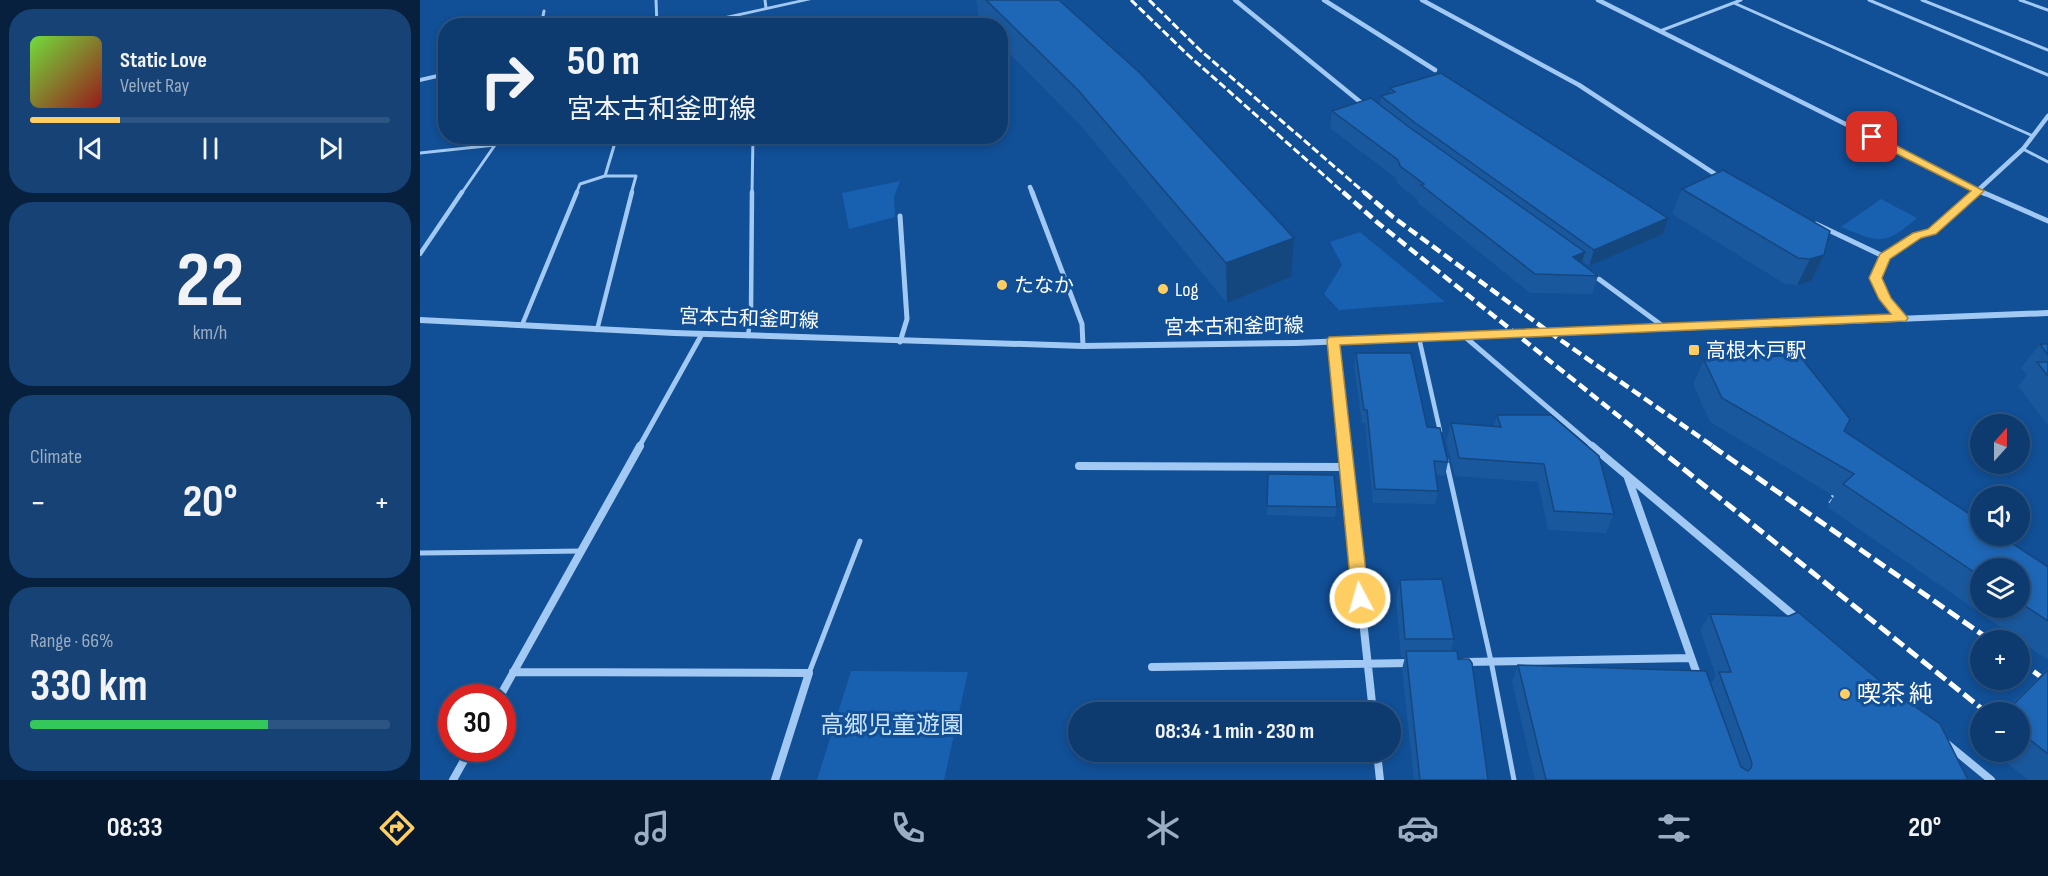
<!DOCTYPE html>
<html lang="en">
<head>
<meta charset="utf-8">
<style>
  :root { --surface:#0d3b70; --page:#164275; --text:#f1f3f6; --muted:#9aadc3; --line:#2d5583; --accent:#ffce63 }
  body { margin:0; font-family:"Sofia Sans Condensed","Noto Sans JP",sans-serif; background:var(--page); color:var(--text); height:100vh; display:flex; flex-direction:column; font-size:22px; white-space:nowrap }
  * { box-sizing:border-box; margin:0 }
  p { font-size:20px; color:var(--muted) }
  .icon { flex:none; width:33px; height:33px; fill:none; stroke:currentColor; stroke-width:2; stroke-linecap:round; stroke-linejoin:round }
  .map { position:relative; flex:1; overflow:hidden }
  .details { display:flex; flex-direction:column; gap:9px; padding:9px; background:#07203e; width:420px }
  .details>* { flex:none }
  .banner { position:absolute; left:18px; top:18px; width:570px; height:126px; border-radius:24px; box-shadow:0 3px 9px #0003,0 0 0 2px var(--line); background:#0d3b70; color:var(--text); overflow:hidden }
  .needle { width:39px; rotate:21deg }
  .buttons { position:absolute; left:1550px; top:414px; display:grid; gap:12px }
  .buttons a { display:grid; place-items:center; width:60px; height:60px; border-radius:50%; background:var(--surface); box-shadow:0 3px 9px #0003,0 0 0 2px var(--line); font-size:30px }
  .speed { position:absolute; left:18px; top:684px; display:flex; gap:12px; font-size:30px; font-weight:700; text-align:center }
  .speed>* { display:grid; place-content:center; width:78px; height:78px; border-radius:50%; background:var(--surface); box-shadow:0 3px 9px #0003,0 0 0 2px var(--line); line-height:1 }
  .speed .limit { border:9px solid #d22; background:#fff; color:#111 }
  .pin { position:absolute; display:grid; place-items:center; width:51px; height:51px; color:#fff; margin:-26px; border-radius:12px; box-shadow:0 3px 9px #0006 }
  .me { position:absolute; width:66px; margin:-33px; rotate:354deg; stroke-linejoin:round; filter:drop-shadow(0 0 4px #0008) }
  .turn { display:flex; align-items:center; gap:21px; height:126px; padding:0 30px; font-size:27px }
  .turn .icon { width:78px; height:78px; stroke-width:2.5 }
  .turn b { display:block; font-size:42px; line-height:51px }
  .big { font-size:45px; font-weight:700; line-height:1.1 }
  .details .widget { flex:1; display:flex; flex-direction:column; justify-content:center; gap:9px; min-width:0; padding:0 21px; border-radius:24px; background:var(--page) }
  .details .dial { align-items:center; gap:0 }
  .dial b { font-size:78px; line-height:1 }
  .song { display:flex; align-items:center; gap:18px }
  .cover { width:72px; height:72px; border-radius:9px; background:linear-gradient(135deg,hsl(100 70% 55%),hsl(0 70% 35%)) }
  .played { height:6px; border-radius:3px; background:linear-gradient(90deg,var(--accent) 25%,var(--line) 25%) }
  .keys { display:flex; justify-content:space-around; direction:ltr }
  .heat { display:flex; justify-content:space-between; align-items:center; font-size:33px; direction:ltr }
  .charge { height:9px; border-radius:4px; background:linear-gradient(90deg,#34c759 66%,var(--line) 0) }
  .trip { position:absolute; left:648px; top:702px; width:333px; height:60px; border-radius:30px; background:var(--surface); box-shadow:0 3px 9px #0003,0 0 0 2px var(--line); font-weight:700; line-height:60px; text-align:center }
  .menu { display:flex; height:96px; justify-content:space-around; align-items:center; background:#05182d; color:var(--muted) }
  .menu .icon { width:42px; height:42px }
  .menu .active { color:var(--accent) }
  .menu b { font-size:27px; color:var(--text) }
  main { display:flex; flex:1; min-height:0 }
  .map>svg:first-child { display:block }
  .green { fill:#1861b1 }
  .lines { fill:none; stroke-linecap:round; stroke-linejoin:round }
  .path { stroke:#a1c9f4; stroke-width:4.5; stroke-dasharray:4 5; stroke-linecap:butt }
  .service-far2 { stroke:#a1c9f4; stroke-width:3 }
  .service-far1 { stroke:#a1c9f4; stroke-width:4.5 }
  .service { stroke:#a1c9f4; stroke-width:5 }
  .minor-far2 { stroke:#a1c9f4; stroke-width:4.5 }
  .minor-far1 { stroke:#a1c9f4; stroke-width:5 }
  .minor { stroke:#a1c9f4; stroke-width:8 }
  .tertiary { fill:#a1c9f4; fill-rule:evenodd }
  .rail-far2 { stroke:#fff; stroke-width:3; stroke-dasharray:8 3; stroke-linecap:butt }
  .rail-far1 { stroke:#fff; stroke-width:4.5; stroke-dasharray:10 4.5; stroke-linecap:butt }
  .rail { stroke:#fff; stroke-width:5; stroke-dasharray:13 5; stroke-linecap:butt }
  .wall { fill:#1a589d; fill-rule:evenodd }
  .shaded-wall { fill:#15477f }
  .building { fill:#1e66b6; stroke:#15477f; stroke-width:1.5 }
  .route { fill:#ffce63; stroke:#a68640; stroke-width:1.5 }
  .poi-dot { fill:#ffce63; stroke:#114f96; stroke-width:2 }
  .labels { text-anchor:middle; stroke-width:6; stroke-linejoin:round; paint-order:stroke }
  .poi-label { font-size:20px; fill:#fff; stroke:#114f96; text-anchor:start }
  .street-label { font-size:20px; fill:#fff; stroke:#114f96 }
  .near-poi-label { font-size:24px; fill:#fff; stroke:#114f96; text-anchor:start }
  .near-park-label { font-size:24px; fill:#c9e2fe; stroke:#114f96 }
</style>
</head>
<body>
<main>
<section class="details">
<div class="widget">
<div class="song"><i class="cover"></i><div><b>Static Love</b><p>Velvet Ray</p></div></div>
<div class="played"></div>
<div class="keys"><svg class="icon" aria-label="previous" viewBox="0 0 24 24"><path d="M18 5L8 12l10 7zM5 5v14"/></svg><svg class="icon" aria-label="pause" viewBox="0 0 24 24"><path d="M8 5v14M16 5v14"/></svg><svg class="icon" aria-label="next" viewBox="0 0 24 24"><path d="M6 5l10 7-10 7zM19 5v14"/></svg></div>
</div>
<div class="widget dial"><b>22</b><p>km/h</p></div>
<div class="widget"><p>Climate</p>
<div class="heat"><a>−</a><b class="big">20°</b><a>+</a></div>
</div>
<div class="widget"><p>Range · 66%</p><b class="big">330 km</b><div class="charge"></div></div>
</section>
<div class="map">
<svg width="1628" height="780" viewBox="0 0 1628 780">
  <rect width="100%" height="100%" fill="#114f96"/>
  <!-- green -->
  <path class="green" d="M480 181 474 197 475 217 429 229 422 193Z
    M1461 199 1497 218C1464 246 1460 243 1421 227Z
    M940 232 1025 302 919 310 904 294 922 265 910 242Z
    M431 671 548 672 524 780H397Z"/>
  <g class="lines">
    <!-- path -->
    <path class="path" d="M1413 503 1409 500 1418 493"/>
    <!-- service-far2 -->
    <path class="service-far2" d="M236 0 237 26
      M345 0 346 8
      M1449 0 1628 75
      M1502 0 1628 50
      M1600 0 1628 10
      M1314 3 1613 136
      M121 26 124 11
      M1240 31 1321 0
      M1603 149 1628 162
      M0 153 75 145 41 194
      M185 176 197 136
      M156 194 160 184 185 176H216L211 194
      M332 194 333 136"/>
    <!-- service-far1 -->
    <path class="service-far1" d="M0 254 42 192
      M102 325 157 192
      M177 330 212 192
      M328 336 331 311 332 192
      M999 338 1020 431"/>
    <!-- service -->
    <path class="service" d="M1026 460 1071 661 1094 780
      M0 553 161 551
      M389 673 440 541"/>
    <!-- minor-far2 -->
    <path class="minor-far2" d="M815 0 944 105
      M904 0 1015 70
      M1002 0 1159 85 1301 178
      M1178 0 1565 194
      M610 187 613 194
      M1554 194 1603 149 1628 116"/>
    <!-- minor-far1 -->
    <path class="minor-far1" d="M612 192 662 324 663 346
      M1562 192 1628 221
      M480 216 487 319 480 342
      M1396 224 1465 257
      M1172 274 1244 327
      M1482 318 1465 299 1455 278 1465 257 1497 235 1512 232 1556 192
      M1044 336 1174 447
      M913 341 924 447
      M219 447 282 334"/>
    <!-- minor -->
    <path class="minor" d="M924 446 953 712
      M1172 446 1378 619
      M659 466 926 467
      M1208 478 1278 677
      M1045 662 1271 658
      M732 667 990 663
      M93 672 389 673 355 780
      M79 698 220 446
      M1526 743 1571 780
      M957 752 960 780
      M33 780 51 748"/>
    <!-- tertiary -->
    <path class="tertiary" d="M379 0H391L275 26H260Z
      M26 72V76L0 82V78Z
      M1628 310V316L876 346 663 349 254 336 0 323V317L254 330 663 343 876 340Z"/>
    <!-- rail-far2 -->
    <path class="rail-far2" d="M711 0 767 54 925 194
      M729 0 781 51 946 194"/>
    <!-- rail-far1 -->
    <path class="rail-far1" d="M923 192 958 223 1237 447
      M944 192 973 217 1129 332 1294 447"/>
    <!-- rail -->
    <path class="rail" d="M1235 446 1566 712
      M1292 446 1570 640
      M1599 661 1628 682"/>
  </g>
  <!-- wall -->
  <path class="wall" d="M556 0H639L871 277 807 303 662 127 580 44V26H563L560 23Z
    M970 88 1243 234 1169 266 1162 261 1161 264 1178 276 1172 294 1110 293 998 203V200L978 184 976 178 910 128 912 111 960 105 961 96 970 94Z
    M1262 189 1410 231 1391 281 1377 285 1365 284 1252 214Z
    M1620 344H1628V426L1598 386 1607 375 1601 368Z
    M936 353 1007 427 1028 462 1025 476 1016 475 1018 491 1015 504 953 503 945 423H942L934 366Z
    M1284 360 1424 431 1628 567V660L1407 507 1414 496 1290 422 1273 384ZM1560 568H1599V608H1560Z
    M1077 415 1194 514 1186 533 1128 530 1118 482 1035 476 1026 442 1031 423 1074 426Z
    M848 474 917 507 915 517 847 515Z
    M980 580 1034 639 1031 651 1068 780H994L982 669 985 657H981L976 598Z
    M1290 614 1548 780H1115L1092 682 1098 665 1290 684 1296 676 1280 630Z
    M1628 668V780H1608L1573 752H1599V712H1583Z"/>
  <!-- shaded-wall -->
  <path class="shaded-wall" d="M1248 218 1243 234 1169 266 1174 250Z
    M874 238 871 277 807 303 806 263Z
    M1165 252 1159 271 1153 257Z
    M1404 255 1391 281 1377 285 1390 259Z"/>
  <!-- building -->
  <path class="building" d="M566 0H639L721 74 874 238 806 263 658 90Z
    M1021 73 1248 218 1174 250 994 122 961 96 975 92 970 88Z
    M951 98 989 127 1165 252 1153 257 1178 276 1115 274 1001 185 1004 184 980 166 978 160 912 111Z
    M1303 170 1410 231 1404 255 1390 259 1378 258 1262 189Z
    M1620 344H1628V355Z
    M936 353H991L1007 427 1020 428 1028 462 1014 461 1018 491 955 489 947 410H944Z
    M1379 355 1430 419 1424 431 1560 521V536H1581L1628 567V621L1599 602V568H1560V576L1423 484 1434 474 1302 398 1284 360Z
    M1617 362H1628V376Z
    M1077 415H1131L1179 456 1194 514 1134 511 1124 464 1039 458 1031 423 1081 427Z
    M848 474 914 475 917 507 847 506Z
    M1022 579 1034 639H985L980 580Z
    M1378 612 1467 687 1520 724 1548 780H1126L1098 665 1286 671 1321 767 1328 771 1331 768 1332 763 1299 672H1311L1290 614 1369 616Z
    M986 651H1037L1038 659H1049L1052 663 1068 780H1000Z
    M1628 670V754L1599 731V712H1586Z"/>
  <!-- route -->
  <path class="route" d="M1449 135H1456L1564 191 1516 234 1501 238 1470 259 1462 278 1471 298 1488 318 1486 321 920 345 949 598 946 603 940 605 935 603 932 598 907 340 909 337 1471 314 1459 299 1449 278 1460 254 1493 233 1508 229 1551 191 1449 140Z"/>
  <!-- markers -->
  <g class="poi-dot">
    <circle cx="582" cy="285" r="6"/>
    <circle cx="743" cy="289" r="6"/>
    <rect x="1268" y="344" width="12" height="12" rx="3"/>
    <circle cx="1425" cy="694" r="6"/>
  </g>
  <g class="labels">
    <!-- poi labels -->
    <g class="poi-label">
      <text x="594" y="292">たなか</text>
      <text x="755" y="296">Log</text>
      <text x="1286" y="357">高根木戸駅</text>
    </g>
    <!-- street labels -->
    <g class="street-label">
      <text transform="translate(329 318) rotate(2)" y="7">宮本古和釜町線</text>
      <text transform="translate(814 326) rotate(-1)" y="7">宮本古和釜町線</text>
    </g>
    <!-- near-poi labels -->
    <g class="near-poi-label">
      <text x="1437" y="702">喫茶 純</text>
    </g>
    <!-- near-park labels -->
    <g class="near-park-label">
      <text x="472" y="733">高郷児童遊園</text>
    </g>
  </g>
</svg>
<div class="buttons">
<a><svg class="needle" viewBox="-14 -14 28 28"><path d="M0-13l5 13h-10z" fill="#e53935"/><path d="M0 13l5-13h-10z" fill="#9aadc3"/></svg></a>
<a><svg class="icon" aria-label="sound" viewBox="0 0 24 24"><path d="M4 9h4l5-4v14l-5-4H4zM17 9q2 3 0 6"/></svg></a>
<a><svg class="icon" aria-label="layers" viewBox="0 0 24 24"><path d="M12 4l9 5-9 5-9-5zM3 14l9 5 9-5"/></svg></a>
<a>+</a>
<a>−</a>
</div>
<div class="speed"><div class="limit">30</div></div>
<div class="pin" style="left:1452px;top:137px;background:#d93025"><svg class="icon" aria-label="arrive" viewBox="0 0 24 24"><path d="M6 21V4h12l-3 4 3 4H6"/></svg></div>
<svg class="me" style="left:940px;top:598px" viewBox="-20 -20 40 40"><circle r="17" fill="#ffce63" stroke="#fff" stroke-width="3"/><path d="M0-11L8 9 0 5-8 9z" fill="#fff"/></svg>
<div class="trip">08:34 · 1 min · 230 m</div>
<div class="banner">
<div class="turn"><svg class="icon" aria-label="right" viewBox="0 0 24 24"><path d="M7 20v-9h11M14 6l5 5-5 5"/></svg><div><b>50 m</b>宮本古和釜町線</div></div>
</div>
</div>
</main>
<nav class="menu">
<b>08:33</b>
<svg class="icon active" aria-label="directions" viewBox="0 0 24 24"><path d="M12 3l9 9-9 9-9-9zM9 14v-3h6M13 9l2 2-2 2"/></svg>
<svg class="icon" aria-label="music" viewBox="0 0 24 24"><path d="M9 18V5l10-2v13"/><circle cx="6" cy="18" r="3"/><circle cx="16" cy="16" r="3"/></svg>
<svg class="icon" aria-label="phone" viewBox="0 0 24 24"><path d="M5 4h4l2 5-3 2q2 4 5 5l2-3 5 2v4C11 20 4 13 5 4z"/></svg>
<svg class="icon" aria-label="climate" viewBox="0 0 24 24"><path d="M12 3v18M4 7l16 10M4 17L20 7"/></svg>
<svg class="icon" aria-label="car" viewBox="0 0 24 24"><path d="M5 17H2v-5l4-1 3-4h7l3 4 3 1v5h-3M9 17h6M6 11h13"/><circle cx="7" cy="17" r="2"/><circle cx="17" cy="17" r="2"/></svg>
<svg class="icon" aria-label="filters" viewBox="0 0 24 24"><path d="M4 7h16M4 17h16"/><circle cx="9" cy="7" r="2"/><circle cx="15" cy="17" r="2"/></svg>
<b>20°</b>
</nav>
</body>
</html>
